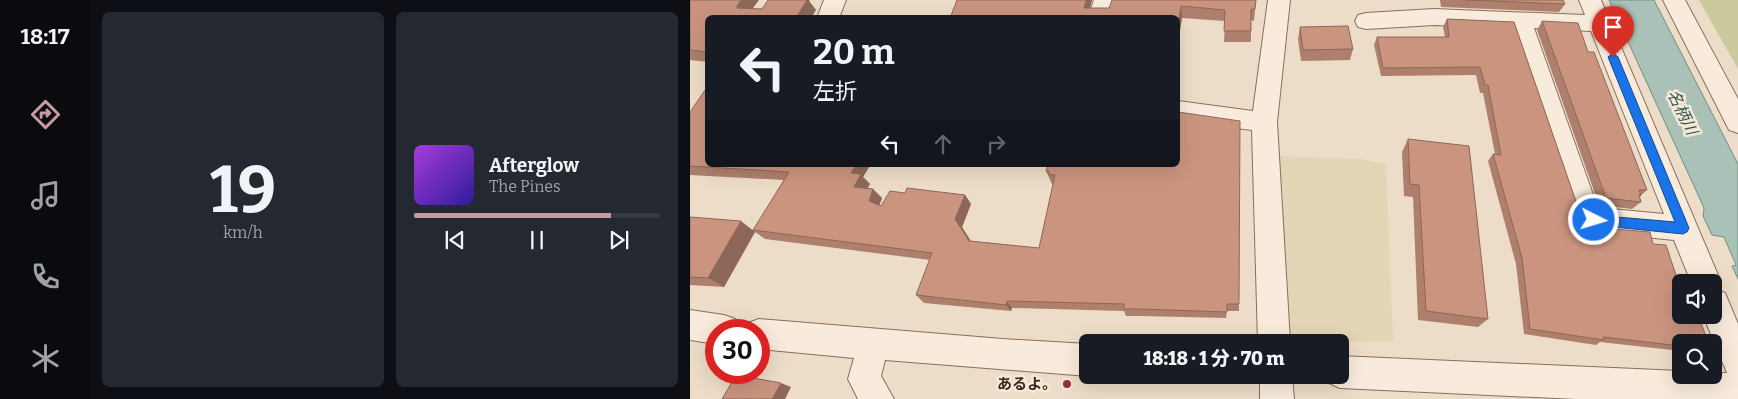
<!DOCTYPE html>
<html lang="ja">
<head>
<meta charset="utf-8">
<style>
  :root { --surface:#171b24; --page:#242831; --text:#f1f3f6; --muted:#9ea1a6; --line:#363941; --accent:#c89ba3 }
  body { margin:0; font-family:Bitter,"Noto Sans JP",serif; background:var(--page); color:var(--text); height:100vh; display:flex; flex-direction:column; font-size:19px; white-space:nowrap }
  * { box-sizing:border-box; margin:0 }
  p { font-size:16px; color:var(--muted) }
  .icon { flex:none; width:28px; height:28px; fill:none; stroke:currentColor; stroke-width:2; stroke-linecap:round; stroke-linejoin:round }
  .map { position:relative; flex:1; overflow:hidden }
  .details { display:flex; flex-direction:column; gap:12px; padding:12px; background:#0d0f14; width:600px }
  .details>* { flex:none }
  .hud { position:absolute; left:15px; top:15px; width:475px; height:152px; border-radius:8px; box-shadow:0 5px 20px #0002; background:#171b24; color:var(--text); overflow:hidden }
  .fabs { position:absolute; left:982px; top:274px; display:grid; gap:10px }
  .fabs a { display:grid; place-items:center; width:50px; height:50px; border-radius:8px; background:var(--surface); box-shadow:0 5px 20px #0002; font-size:25px }
  .speed { position:absolute; left:15px; top:319px; display:flex; gap:10px; font-size:25px; font-weight:700; text-align:center }
  .speed>* { display:grid; place-content:center; width:65px; height:65px; border-radius:50%; background:var(--surface); box-shadow:0 5px 20px #0002; line-height:1 }
  .speed .limit { border:8px solid #d22; background:#fff; color:#111 }
  .pin { position:absolute; display:grid; place-items:center; width:42px; height:42px; color:#fff; margin:-51px -21px; border-radius:50% 50% 50% 0; rotate:-45deg; box-shadow:0 0 5px #0007 }
  .pin .icon { rotate:45deg }
  .me { position:absolute; width:55px; margin:-28px; rotate:95deg; stroke-linejoin:round; filter:drop-shadow(0 0 4px #0008) }
  .turn { display:flex; align-items:center; gap:18px; height:105px; padding:0 25px; font-size:22px }
  .turn .icon { width:65px; height:65px; stroke-width:2.5 }
  .turn b { display:block; font-size:35px; line-height:42px }
  .lanes { display:flex; align-items:center; height:48px; padding:0 25px; background:#0003; justify-content:center; gap:25px; direction:ltr }
  .lanes .off { opacity:.35 }
  .details .card { flex:1; display:flex; flex-direction:column; justify-content:center; gap:8px; min-width:0; padding:0 18px; border-radius:8px; background:var(--page) }
  .details .dial { align-items:center; gap:0 }
  .dial b { font-size:65px; line-height:1 }
  .song { display:flex; align-items:center; gap:15px }
  .cover { width:60px; height:60px; border-radius:8px; background:linear-gradient(135deg,hsl(280 70% 55%),hsl(250 70% 35%)) }
  .played { height:5px; border-radius:2px; background:linear-gradient(90deg,var(--accent) 80%,var(--line) 80%) }
  .keys { display:flex; justify-content:space-around; direction:ltr }
  .details .tiles { flex:1; display:grid; gap:12px; grid-template-columns:repeat(2,1fr) }
  .trip { position:absolute; left:389px; top:334px; width:270px; height:50px; border-radius:8px; background:var(--surface); box-shadow:0 5px 20px #0002; font-weight:800; line-height:50px; text-align:center }
  main { display:flex; flex:1; min-height:0 }
  .dock { display:flex; flex-direction:column; width:90px; justify-content:space-around; align-items:center; background:#090b0e; color:var(--muted) }
  .dock .icon { width:35px; height:35px }
  .dock .current { color:var(--accent) }
  .dock b { font-size:22px; color:var(--text) }
  .map>svg:first-child { display:block }
  .farmland { fill:#e3d5b5 }
  .green { fill:#cbca9c }
  .water { fill:#a9c1b7; stroke:#6f9083 }
  .lines { fill:none; stroke-linecap:round; stroke-linejoin:round }
  .minor-casing { stroke:#896e5d; stroke-width:2 }
  .minor { fill:#f8ebdb; fill-rule:evenodd }
  .wall { fill:#ae7f6d }
  .shaded-wall { fill:#8d6859 }
  .building { fill:#ca947f; stroke:#8d6859 }
  .route { fill:#1a73e8; stroke:#114b97 }
  .poi-dot { fill:#962f3e; stroke:#f5e8d7; stroke-width:2 }
  .labels { text-anchor:middle; stroke-width:5; stroke-linejoin:round; paint-order:stroke }
  .poi-label { font-size:15px; font-weight:bold; fill:#3a2920; stroke:#f5e8d7; text-anchor:end }
  .water-label { font-size:16px; font-style:italic; fill:#305951; stroke:#f5e8d7 }
</style>
</head>
<body>
<main>
<nav class="dock">
<b>18:17</b>
<svg class="icon current" aria-label="directions" viewBox="0 0 24 24"><path d="M12 3l9 9-9 9-9-9zM9 14v-3h6M13 9l2 2-2 2"/></svg>
<svg class="icon" aria-label="music" viewBox="0 0 24 24"><path d="M9 18V5l10-2v13"/><circle cx="6" cy="18" r="3"/><circle cx="16" cy="16" r="3"/></svg>
<svg class="icon" aria-label="phone" viewBox="0 0 24 24"><path d="M5 4h4l2 5-3 2q2 4 5 5l2-3 5 2v4C11 20 4 13 5 4z"/></svg>
<svg class="icon" aria-label="climate" viewBox="0 0 24 24"><path d="M12 3v18M4 7l16 10M4 17L20 7"/></svg>
</nav>
<section class="details">
<div class="tiles">
<div class="card dial"><b>19</b><p>km/h</p></div>
<div class="card">
<div class="song"><i class="cover"></i><div><b>Afterglow</b><p>The Pines</p></div></div>
<div class="played"></div>
<div class="keys"><svg class="icon" aria-label="previous" viewBox="0 0 24 24"><path d="M18 5L8 12l10 7zM5 5v14"/></svg><svg class="icon" aria-label="pause" viewBox="0 0 24 24"><path d="M8 5v14M16 5v14"/></svg><svg class="icon" aria-label="next" viewBox="0 0 24 24"><path d="M6 5l10 7-10 7zM19 5v14"/></svg></div>
</div>
</div>
</section>
<div class="map">
<svg width="1048" height="399" viewBox="0 0 1048 399">
  <rect width="100%" height="100%" fill="#edddc8"/>
  <!-- farmland -->
  <path class="farmland" d="M586 156 670 159 696 164 703 342 599 341Z"/>
  <!-- green -->
  <path class="green" d="M1009 0H1048V69Z"/>
  <!-- water -->
  <path class="water" d="M919 0H964L1048 164V279L1042 266 1046 265 1034 237 1022 235 1013 216 1014 208Z"/>
  <g class="lines">
    <!-- minor casing -->
    <g class="minor-casing">
      <path id="minor" d="M134 0H156L149 18H127Z
        M404 0H426L420 18H398Z
        M578 0H600L587 122 600 342H568L562 130 488 121V101L563 111Z
        M889 0H911L1031 282 1027 290 1035 293 1048 324V399H886L650 388 639 383 635 375H650V356L991 371V375L1037 373 1013 315H1024V282H1001L984 240 905 232 895 229 886 222 821 28 744 25 676 29 668 27 665 21 668 15 676 13 744 9 895 15ZM844 28 901 31 974 214 911 208 907 206Z
        M973 0H995L1048 99V133L1039 130Z
        M0 310 34 315 45 319 50 330H26V344L0 340Z
        M69 319 313 339 398 344V375H400L398 376 195 360 191 376 204 399H168L158 379 164 358 69 349V330H55L58 323Z
        M570 375H602L604 399H570Z"/>
    </g>
    <!-- minor -->
    <use href="#minor" class="minor"/>
  </g>
  <!-- wall -->
  <path class="wall" d="M0 0 62 9H72L119 1 126 10 18 18V62L0 60Z
    M267 0H402L400 8H419L566 0 564 21 561 20V42H534L535 21 492 18 489 36H488V18Z
    M750 0H873L875 4 869 12 751 7Z
    M757 19 824 22 891 216 991 342V351L910 342 906 345 834 334 826 264 798 161 803 154H805L793 93H790L786 75 691 76 684 45 687 37H755L753 27Z
    M852 21 898 52 957 190 949 197 951 202 942 209 909 205 847 30Z
    M610 27 663 49 660 60 611 61 608 39Z
    M0 112 18 165 179 167 173 177 180 184 177 188 183 189 192 198 189 205 191 206 215 193 275 195 281 204 272 227 281 241 349 248 363 184H362L356 171 358 165 549 304V311H537L536 318 451 316H436L434 311 322 308 321 311 234 303 226 295 240 260 75 239 65 232 34 287 0 285V217L64 230 94 180 0 175Z
    M718 139 798 319 788 327 728 320 723 197 714 196 712 152Z"/>
  <!-- shaded-wall -->
  <path class="shaded-wall" d="M51 0H69L56 17 47 8V6Z
    M106 0H120L119 1 126 10 121 18H106Z
    M396 0H402L397 18 394 8Z
    M491 6 492 18 489 36 488 25Z
    M166 165H177L179 167 173 177 180 184 173 196 164 187 161 173Z
    M183 189 192 198 188 209 179 201Z
    M275 195 281 204 272 227 286 250 279 241 265 219Z
    M51 221 65 232 34 287 18 278Z
    M317 301 322 308 321 311 316 305Z
    M91 383 101 387 95 399H82Z"/>
  <!-- building -->
  <path class="building" d="M0 0H51L47 6V8L72 9 78 0H117L106 18H18V52L0 50Z
    M267 0H396L394 8H419L422 0H566L565 9H561V31H534L535 10 491 6 488 25V18H260Z
    M776 0H873L875 4Z
    M757 19 824 22 891 216 901 224 912 228 960 232 963 244 976 245 991 290V315H1008L1018 342H991V346L913 337 914 340 840 329 832 258 803 154 811 155 798 85H795L790 67 693 68 687 37H759Z
    M852 21 888 23 898 52H904L957 190H949L951 196 949 195 951 202 916 198Z
    M658 26 663 49 613 50 610 27Z
    M18 86V165H166L161 173 171 174 164 187 183 189 179 201 191 206 200 191 215 193 217 188 275 195 265 219 279 241 349 248 365 175 358 174 359 171H356L358 165H488V112L550 121 549 304H537V312L449 309H434V304L317 301 316 305 226 295 242 253 63 230 99 172 0 166V112Z
    M718 139 779 146 798 319 736 311 729 185 720 184Z
    M0 217 51 221 18 278 0 277Z
    M46 375 91 383 82 399H32Z"/>
  <!-- route -->
  <path class="route" d="M923 53 928 57 999 228 997 232 993 234 904 225 900 224 899 220 900 217 904 215 985 222 918 57Z"/>
  <!-- markers -->
  <circle class="poi-dot" cx="377" cy="384" r="5"/>
  <g class="labels">
    <!-- poi labels -->
    <g class="poi-label">
      <text x="367" y="389">あるよ。</text>
    </g>
    <!-- water labels -->
    <g class="water-label">
      <text transform="translate(993 112) rotate(64)" y="6">名柄川</text>
    </g>
  </g>
</svg>
<div class="fabs">
<a><svg class="icon" aria-label="sound" viewBox="0 0 24 24"><path d="M4 9h4l5-4v14l-5-4H4zM17 9q2 3 0 6"/></svg></a>
<a><svg class="icon" aria-label="search" viewBox="0 0 24 24"><circle cx="10" cy="10" r="6"/><path d="M15 15l6 6"/></svg></a>
</div>
<div class="speed"><div class="limit">30</div></div>
<div class="pin" style="left:923px;top:57px;background:#d93025"><svg class="icon" aria-label="arrive" viewBox="0 0 24 24"><path d="M6 21V4h12l-3 4 3 4H6"/></svg></div>
<svg class="me" style="left:904px;top:220px" viewBox="-20 -20 40 40"><circle r="17" fill="#1a73e8" stroke="#fff" stroke-width="3"/><path d="M0-11L8 9 0 5-8 9z" fill="#fff"/></svg>
<div class="trip">18:18 · 1 分 · 70 m</div>
<div class="hud">
<div class="turn"><svg class="icon" aria-label="left" viewBox="0 0 24 24"><path d="M17 20v-9H6M10 6l-5 5 5 5"/></svg><div><b>20 m</b>左折</div></div>
<div class="lanes"><svg class="icon" aria-label="left" viewBox="0 0 24 24"><path d="M17 20v-9H6M10 6l-5 5 5 5"/></svg><svg class="icon off" aria-label="ahead" viewBox="0 0 24 24"><path d="M12 20V5M6 11l6-6 6 6"/></svg><svg class="icon off" aria-label="right" viewBox="0 0 24 24"><path d="M7 20v-9h11M14 6l5 5-5 5"/></svg></div>
</div>
</div>
</main>
</body>
</html>
